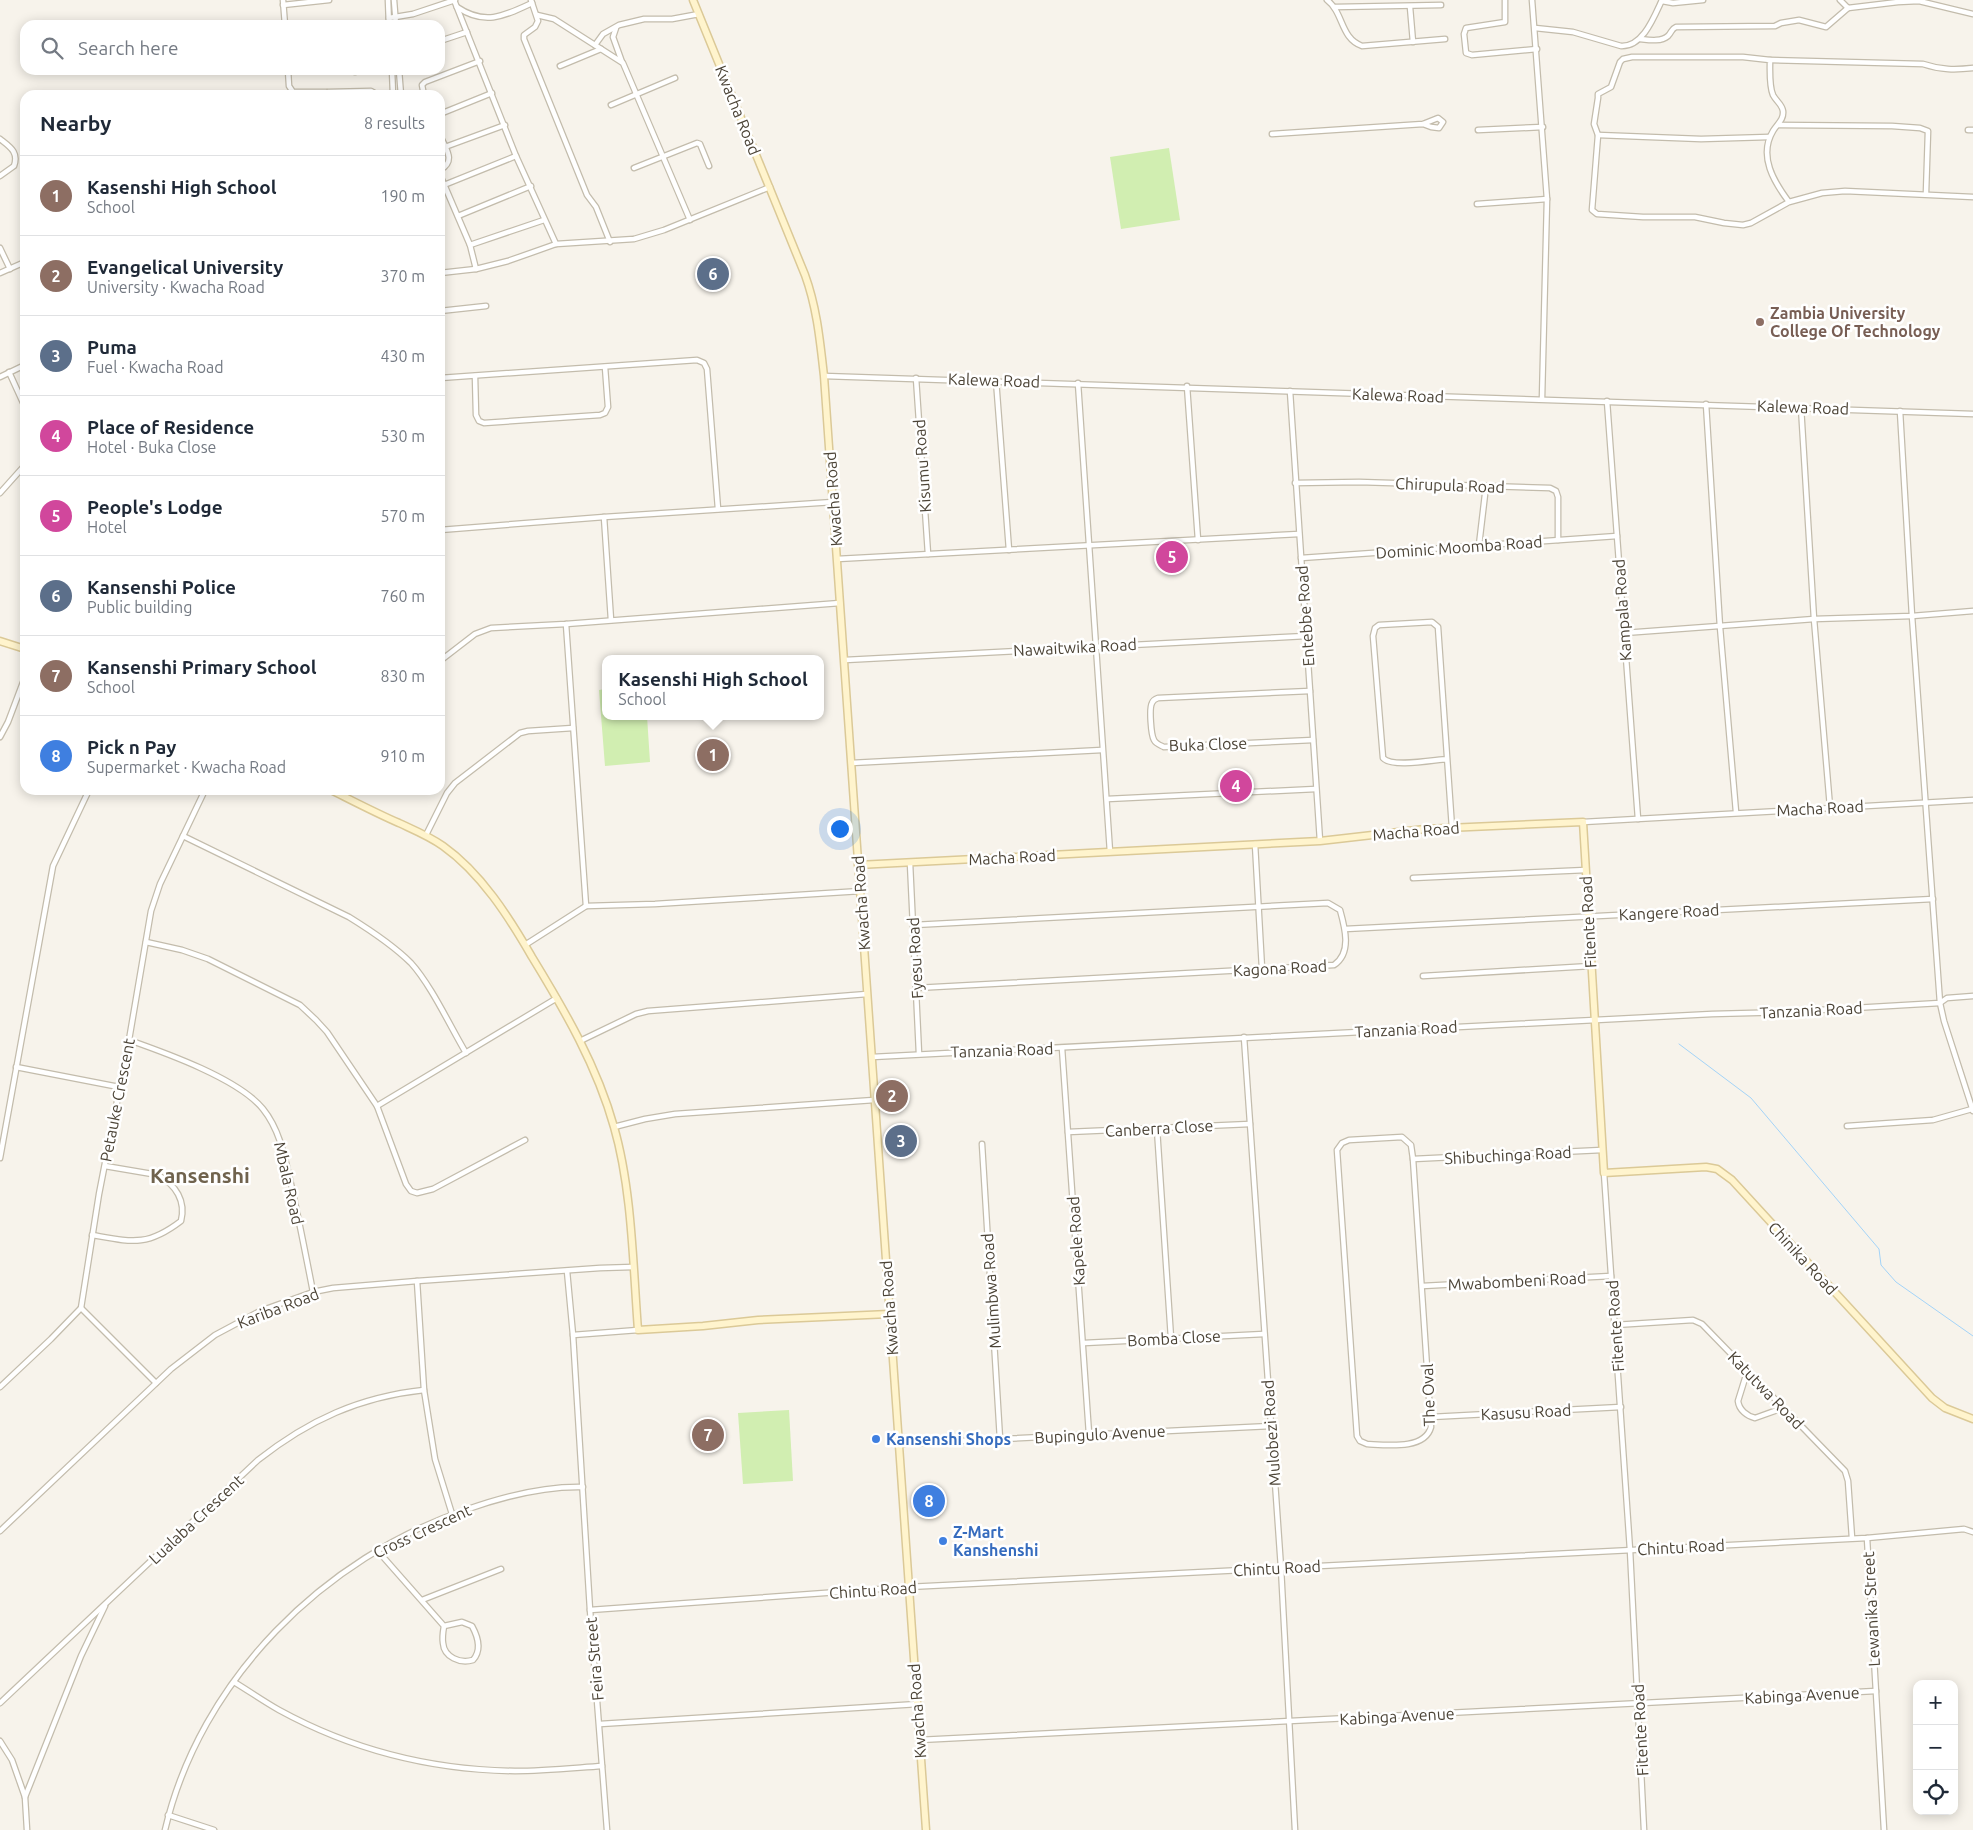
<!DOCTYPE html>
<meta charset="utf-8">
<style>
:root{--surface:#fff;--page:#f2f2f3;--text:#1f2937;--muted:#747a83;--line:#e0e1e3;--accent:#111827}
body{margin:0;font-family:Ubuntu,sans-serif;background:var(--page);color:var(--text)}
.controls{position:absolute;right:15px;bottom:15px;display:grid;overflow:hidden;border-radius:10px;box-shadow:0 2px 12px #0003}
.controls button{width:45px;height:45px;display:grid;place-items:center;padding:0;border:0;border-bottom:1px solid var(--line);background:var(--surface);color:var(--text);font:25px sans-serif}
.you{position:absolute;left:839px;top:828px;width:18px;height:18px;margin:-12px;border:4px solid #fff;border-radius:50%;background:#1a73e8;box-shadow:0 0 0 8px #1a73e833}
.badge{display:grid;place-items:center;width:32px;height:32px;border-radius:50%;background:var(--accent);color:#fff;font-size:16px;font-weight:700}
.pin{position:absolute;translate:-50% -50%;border:2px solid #fff;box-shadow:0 1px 5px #0006}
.popup{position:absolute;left:602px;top:655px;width:222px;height:65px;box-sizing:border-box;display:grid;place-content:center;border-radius:10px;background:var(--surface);filter:drop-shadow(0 1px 4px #0005);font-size:16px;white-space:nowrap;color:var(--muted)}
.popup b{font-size:19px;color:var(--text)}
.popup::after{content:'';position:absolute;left:50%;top:100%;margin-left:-10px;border:10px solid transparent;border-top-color:var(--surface)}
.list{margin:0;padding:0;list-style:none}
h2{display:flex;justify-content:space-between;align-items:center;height:65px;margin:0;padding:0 20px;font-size:21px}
h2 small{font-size:16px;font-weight:400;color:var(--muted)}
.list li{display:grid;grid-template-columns:32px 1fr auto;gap:15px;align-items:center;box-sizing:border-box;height:80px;padding:0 20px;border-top:1px solid var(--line)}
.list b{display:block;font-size:19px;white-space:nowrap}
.list p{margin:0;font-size:16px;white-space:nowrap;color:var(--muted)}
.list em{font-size:16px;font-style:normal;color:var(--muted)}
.icon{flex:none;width:28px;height:28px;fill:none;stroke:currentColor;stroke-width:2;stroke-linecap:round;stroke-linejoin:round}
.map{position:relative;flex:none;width:1973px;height:1830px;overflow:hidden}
.search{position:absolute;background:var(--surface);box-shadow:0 2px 12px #0003;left:20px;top:20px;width:425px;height:55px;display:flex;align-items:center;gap:12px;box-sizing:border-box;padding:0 18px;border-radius:15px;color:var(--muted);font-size:19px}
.panel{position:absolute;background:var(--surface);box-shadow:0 2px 12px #0003;left:20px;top:90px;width:425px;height:705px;border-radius:15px}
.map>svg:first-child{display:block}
.green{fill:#d1eeb1}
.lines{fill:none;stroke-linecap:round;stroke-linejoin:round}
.stream{stroke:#a3d3f8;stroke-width:1}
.street-casing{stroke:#c3bcac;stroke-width:7}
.secondary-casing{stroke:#dbc997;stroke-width:9}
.street{stroke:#fff;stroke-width:4.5}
.secondary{stroke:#fff4cd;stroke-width:6}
.education-dot{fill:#8d6e63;stroke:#fff;stroke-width:2}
.shop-dot{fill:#3f7fe0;stroke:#fff;stroke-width:2}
.labels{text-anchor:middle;stroke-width:5;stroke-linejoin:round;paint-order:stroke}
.street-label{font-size:16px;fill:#4c4437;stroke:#fff}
.education-label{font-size:16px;font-weight:bold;fill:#785e54;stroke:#fff;text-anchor:start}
.shop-label{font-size:16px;font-weight:bold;fill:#366cbe;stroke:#fff;text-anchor:start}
.district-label{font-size:21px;font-weight:bold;fill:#70634e;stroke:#fff}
</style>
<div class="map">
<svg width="1973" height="1830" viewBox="0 0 1973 1830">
<rect width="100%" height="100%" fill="#f7f3eb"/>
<g class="green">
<polygon points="1169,148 1180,220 1121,229 1110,157"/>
<polygon points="605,689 606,716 647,716 650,762 605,766 599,690"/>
<polygon points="789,1410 793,1481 743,1484 738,1413"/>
</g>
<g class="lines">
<polyline class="stream" points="1679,1044 1751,1098 1879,1249 1881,1265 1896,1282 1973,1336"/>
<g class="street-casing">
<g id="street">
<polyline points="283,0 285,25"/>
<polyline points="388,0 389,25"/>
<polyline points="394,0 396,25"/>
<polyline points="454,0 516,156 556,244"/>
<polyline points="531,0 538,21 535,27 524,35 524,39 587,195 596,207 610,242"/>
<path d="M1327 0C1344 13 1340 38 1362 46L1445 39"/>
<polyline points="1505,0 1505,22 1466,28 1464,34 1466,53 1472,55 1537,49"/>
<polyline points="1532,0 1547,199 1542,399"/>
<polyline points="1840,0 1848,8 1898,2 1919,1 1973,14"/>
<polyline points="1662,1 1673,3 1703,0"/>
<polyline points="283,5 329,0"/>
<path d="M457 7C485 26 504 16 532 3"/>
<polyline points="1335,7 1441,5"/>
<polyline points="1410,7 1413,42"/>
<polyline points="537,15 554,19 623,63 690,220"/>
<polyline points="389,18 413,14 455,0"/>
<polyline points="616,28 613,37 622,62"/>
<path d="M1535 28 1573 32 1621 46C1643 47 1654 17 1662 0"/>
<path d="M1640 39C1649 40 1661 42 1668 36 1672 32 1671 29 1676 27L1775 26 1781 23 1799 20 1826 27 1848 8"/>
<polyline points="440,41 467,32"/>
<polyline points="595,45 603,34 619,25 644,19 672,19 699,14"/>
<path d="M1770 60 1923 64C1941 70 1955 70 1973 68"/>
<polyline points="560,66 601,49"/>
<polyline points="288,70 289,86 293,92 326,92 332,95"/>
<polyline points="392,70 393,95"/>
<polyline points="399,70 401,95"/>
<polyline points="355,72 355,70"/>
<polyline points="328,92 371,91 378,95"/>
<polyline points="424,95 422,85 425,82 480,61"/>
<polyline points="611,105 675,78"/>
<polyline points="440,114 492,93"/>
<polyline points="1778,125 1892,126 1920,128 1928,131 1926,193"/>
<polyline points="1478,130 1543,127"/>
<polyline points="1968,130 1973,130"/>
<polyline points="1272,134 1423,124 1438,118 1443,122 1439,128 1431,127 1423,124"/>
<path d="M440 135C445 148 457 161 440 170"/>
<polyline points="1598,135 1701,139 1769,137"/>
<path d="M0 139C10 147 19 152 14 166L0 176"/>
<polyline points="445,147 505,125"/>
<polyline points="634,168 697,143 700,144 709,166"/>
<polyline points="440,175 470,245 476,269"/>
<polyline points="444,185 516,156"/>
<path d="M1789 202C1774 182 1758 156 1773 131 1777 124 1784 120 1783 111 1782 104 1776 101 1773 95 1769 86 1770 70 1770 60L1743 57H1632L1623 59 1620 62 1611 87 1598 94V98L1594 124 1598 135 1592 210 1597 214 1643 217H1695L1724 223 1743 225 1751 223 1789 202 1822 193 1845 191 1973 197"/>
<polyline points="1477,204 1547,199"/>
<polyline points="458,216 531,186"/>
<polyline points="470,245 544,220"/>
<polyline points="0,248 10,269"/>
<polyline points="0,273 25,262"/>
<polyline points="440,273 476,269 508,261 556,244 634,239 664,230 770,187"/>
<polyline points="440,311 486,306"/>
<polyline points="9,372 25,407"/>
<polyline points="475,376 476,415 479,421 484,423 600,415 605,413 608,407 605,367"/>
<polyline points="824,376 1973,414"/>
<polyline points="0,377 25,365"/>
<polyline points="440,378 697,360 704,363 707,369 718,509"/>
<polyline points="916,378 928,554"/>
<polyline points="996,380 1009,550"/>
<polyline points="1078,383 1110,852"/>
<polyline points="1187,386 1198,540"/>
<polyline points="1290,391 1320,841"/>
<polyline points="1607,401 1638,819"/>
<polyline points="1706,404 1720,627 1736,812"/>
<polyline points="1801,407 1814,619 1830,807"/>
<polyline points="1900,411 1912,616 1940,1003 1944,1021 1973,1111"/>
<polyline points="1295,483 1359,482 1550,488 1556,491 1558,497 1558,540"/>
<polyline points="0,493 25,465"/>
<polyline points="604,517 611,620"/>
<polyline points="440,530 604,517 833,502"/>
<polyline points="1479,545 1486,486"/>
<polyline points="1301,558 1617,536"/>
<polyline points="837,559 1299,534"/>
<polyline points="566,624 586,906"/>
<polyline points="1624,633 1814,619 1912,616 1973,611"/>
<polyline points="845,660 1306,636"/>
<polyline points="440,661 475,634 491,628 566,624 840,603"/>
<path d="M1310 691 1158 698C1155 699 1153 700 1152 703 1149 708 1151 735 1154 740 1156 744 1160 745 1164 747L1313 740"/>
<polyline points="0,737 8,722 25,677"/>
<path d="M1447 759C1433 760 1392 768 1383 758L1373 636 1375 628 1379 625 1432 622 1438 627 1452 828"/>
<polyline points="851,763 1102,750"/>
<polyline points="1107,799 1316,789"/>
<polyline points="1583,822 1973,800"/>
<polyline points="426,835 447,793 455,783 520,733 528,731 573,728"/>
<path d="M183 836 349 917C370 930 393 945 411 963 431 985 450 1026 466 1053"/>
<polyline points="1255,844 1262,969"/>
<polyline points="910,863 919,1054"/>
<polyline points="1413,878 1586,870"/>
<path d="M914 925 1328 903 1340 910C1345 928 1352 953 1334 965L916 988"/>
<polyline points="1345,929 1933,899"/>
<polyline points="146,942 182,950 208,959 300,1005 316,1020 327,1032 377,1106 406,1184 411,1191 417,1193 433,1189 525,1140"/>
<polyline points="525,945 586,906 655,904 861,891"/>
<polyline points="1423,976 1591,966"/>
<polyline points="1244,1037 1281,1568 1295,1830"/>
<path d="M129 1040C166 1053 239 1079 263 1109 280 1130 285 1158 291 1184 299 1220 306 1256 313 1292"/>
<polyline points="580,1041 636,1014 648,1011 867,994"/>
<polyline points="1062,1048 1089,1434"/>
<polyline points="872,1057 1712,1014 1785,1012 1940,1003 1947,998 1973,996"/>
<polyline points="16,1067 119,1087"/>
<polyline points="377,1106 557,998"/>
<polyline points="1847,1126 1933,1120 1972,1109"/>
<polyline points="614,1127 645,1119 675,1114 874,1100"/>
<polyline points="1157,1129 1171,1338"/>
<polyline points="1068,1132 1250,1124"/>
<path d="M1402 1137 1411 1145 1413 1159 1431 1427C1425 1450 1387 1445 1367 1444L1360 1441 1357 1436 1337 1150 1342 1143 1349 1140Z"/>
<polyline points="982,1144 1000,1439"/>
<polyline points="0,1158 53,866 89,790"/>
<polyline points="1413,1159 1602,1150"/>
<polyline points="1604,1173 1630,1550 1644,1830"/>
<path d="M92 1235C132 1242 147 1247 181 1221 186 1201 176 1185 158 1175L105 1166"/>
<polyline points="567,1271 573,1335 590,1610 607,1830"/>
<polyline points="417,1281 424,1390 435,1459 452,1514"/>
<polyline points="1422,1286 1611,1276"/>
<polyline points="81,1308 156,1383"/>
<polyline points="1615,1325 1693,1320 1702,1324 1845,1471 1848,1481 1852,1538"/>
<polyline points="573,1335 638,1330"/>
<polyline points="1084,1343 1264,1334"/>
<path d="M1747 1372 1738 1401C1739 1410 1747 1416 1755 1418L1783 1408"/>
<polyline points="0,1387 51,1339 81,1308 99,1194 129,1040 151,911 160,884 205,790"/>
<polyline points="1431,1417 1621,1407"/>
<polyline points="899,1444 1271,1426"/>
<polyline points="0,1531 171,1369 215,1335 260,1311 313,1292 333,1288 417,1281 600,1268 633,1267"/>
<polyline points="1867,1538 1884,1830"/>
<path d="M377 1550 444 1626C443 1632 442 1637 443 1643 444 1657 460 1664 473 1660 482 1650 478 1637 472 1626L462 1622 444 1626"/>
<polyline points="422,1600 501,1569"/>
<polyline points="590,1610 908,1587 1867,1538 1964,1529 1973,1532"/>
<path d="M234 1682C249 1691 263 1701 279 1710 352 1750 432 1770 515 1771 544 1771 573 1768 602 1766"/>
<path d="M0 1703 258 1460C309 1420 359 1397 424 1390"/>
<polyline points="600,1724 918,1704"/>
<polyline points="919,1740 1876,1691"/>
<polyline points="0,1741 12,1760 25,1797 27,1830"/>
<polyline points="25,1797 81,1656 105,1606"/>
<polyline points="168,1815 214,1830"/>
<path d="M165 1830C200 1680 324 1557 468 1509 505 1496 544 1486 583 1487"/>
</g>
</g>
<g class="secondary-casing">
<g id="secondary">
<path d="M693 0 805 275C817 308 820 341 824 376L926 1830"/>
<polyline points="0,641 25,649"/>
<path d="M331 790C353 801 376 813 399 823 414 830 429 836 443 846 481 873 509 917 532 957 565 1011 597 1066 614 1127 632 1189 633 1266 638 1330L703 1326 758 1320 889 1314"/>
<polyline points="858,865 1320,841 1425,829 1583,822 1604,1173 1706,1167 1717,1169 1732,1180 1932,1398 1945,1408 1973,1419"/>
</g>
</g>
<use href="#street" class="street"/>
<use href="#secondary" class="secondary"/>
</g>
<circle class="education-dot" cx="1760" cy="322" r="5"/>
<g class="shop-dot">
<circle cx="876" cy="1439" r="5"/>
<circle cx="943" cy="1541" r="5"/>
</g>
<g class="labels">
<g class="street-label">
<text transform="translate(738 110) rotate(68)" y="6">Kwacha Road</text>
<text transform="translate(994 380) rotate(2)" y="6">Kalewa Road</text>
<text transform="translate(1398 395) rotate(2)" y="6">Kalewa Road</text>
<text transform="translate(1803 407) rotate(2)" y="6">Kalewa Road</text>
<text transform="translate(922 466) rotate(-94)" y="6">Kisumu Road</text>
<text transform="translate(1450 485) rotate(2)" y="6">Chirupula Road</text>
<text transform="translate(833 499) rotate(-94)" y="6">Kwacha Road</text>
<text transform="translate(1459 547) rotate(-4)" y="6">Dominic Moomba Road</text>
<text transform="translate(1622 610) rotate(-94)" y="6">Kampala Road</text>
<text transform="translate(1305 616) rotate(-94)" y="6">Entebbe Road</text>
<text transform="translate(1075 647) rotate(-3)" y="6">Nawaitwika Road</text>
<text transform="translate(1208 744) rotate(-2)" y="6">Buka Close</text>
<text transform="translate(1820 808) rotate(-3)" y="6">Macha Road</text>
<text transform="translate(1416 831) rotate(-5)" y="6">Macha Road</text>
<text transform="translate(1012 857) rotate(-3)" y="6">Macha Road</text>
<text transform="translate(861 903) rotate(-94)" y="6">Kwacha Road</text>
<text transform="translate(1669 912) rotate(-3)" y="6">Kangere Road</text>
<text transform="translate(1588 922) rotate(-93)" y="6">Fitente Road</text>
<text transform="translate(915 958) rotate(-93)" y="6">Fyesu Road</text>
<text transform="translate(1280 968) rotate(-3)" y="6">Kagona Road</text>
<text transform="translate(1811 1010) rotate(-3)" y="6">Tanzania Road</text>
<text transform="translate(1406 1029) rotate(-3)" y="6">Tanzania Road</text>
<text transform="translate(1002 1050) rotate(-2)" y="6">Tanzania Road</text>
<text transform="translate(117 1100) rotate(-79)" y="6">Petauke Crescent</text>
<text transform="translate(1159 1128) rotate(-3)" y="6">Canberra Close</text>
<text transform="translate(1508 1155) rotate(-3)" y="6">Shibuchinga Road</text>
<text transform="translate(289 1183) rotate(77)" y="6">Mbala Road</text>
<text transform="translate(1076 1241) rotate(-94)" y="6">Kapele Road</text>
<text transform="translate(1803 1258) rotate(47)" y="6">Chinika Road</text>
<text transform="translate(1517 1281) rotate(-3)" y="6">Mwabombeni Road</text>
<text transform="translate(991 1291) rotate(-94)" y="6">Mulimbwa Road</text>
<text transform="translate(278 1308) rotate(-21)" y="6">Kariba Road</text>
<text transform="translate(889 1308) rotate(-94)" y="6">Kwacha Road</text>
<text transform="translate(1615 1326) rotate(-94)" y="6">Fitente Road</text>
<text transform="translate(1174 1338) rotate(-3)" y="6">Bomba Close</text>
<text transform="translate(1766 1390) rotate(46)" y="6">Katutwa Road</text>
<text transform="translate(1428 1395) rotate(-92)" y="6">The Oval</text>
<text transform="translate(1526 1412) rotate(-3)" y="6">Kasusu Road</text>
<text transform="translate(1271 1433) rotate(-94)" y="6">Mulobezi Road</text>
<text transform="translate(1100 1434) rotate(-3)" y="6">Bupingulo Avenue</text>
<text transform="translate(196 1519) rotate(-43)" y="6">Lualaba Crescent</text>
<text transform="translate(422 1531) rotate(-25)" y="6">Cross Crescent</text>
<text transform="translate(1681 1547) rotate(-3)" y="6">Chintu Road</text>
<text transform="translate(1277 1568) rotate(-3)" y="6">Chintu Road</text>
<text transform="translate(873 1590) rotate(-4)" y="6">Chintu Road</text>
<text transform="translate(1871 1609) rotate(-93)" y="6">Lewanika Street</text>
<text transform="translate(594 1659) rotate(-95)" y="6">Feira Street</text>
<text transform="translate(1802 1695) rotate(-3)" y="6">Kabinga Avenue</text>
<text transform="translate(917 1711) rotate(-94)" y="6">Kwacha Road</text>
<text transform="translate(1397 1716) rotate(-3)" y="6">Kabinga Avenue</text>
<text transform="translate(1640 1730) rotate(-93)" y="6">Fitente Road</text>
</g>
<g class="education-label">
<text x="1770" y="319">Zambia University<tspan x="1770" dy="18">College Of Technology</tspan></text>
</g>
<g class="shop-label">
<text x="886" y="1445">Kansenshi Shops</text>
<text x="953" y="1538">Z-Mart<tspan x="953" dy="18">Kanshenshi</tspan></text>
</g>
<g class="district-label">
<text x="200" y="1183">Kansenshi</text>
</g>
</g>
</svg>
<div class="controls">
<button>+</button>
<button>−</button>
<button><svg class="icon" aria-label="locate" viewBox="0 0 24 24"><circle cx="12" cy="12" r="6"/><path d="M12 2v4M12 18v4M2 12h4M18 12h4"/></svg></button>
</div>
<div class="you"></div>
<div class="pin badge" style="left:713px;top:755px;background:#8d6e63">1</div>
<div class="popup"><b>Kasenshi High School</b>School</div>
<div class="pin badge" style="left:892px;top:1096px;background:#8d6e63">2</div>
<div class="pin badge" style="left:901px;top:1141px;background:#5c6f8a">3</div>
<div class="pin badge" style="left:1236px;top:786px;background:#d1479c">4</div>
<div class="pin badge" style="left:1172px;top:557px;background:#d1479c">5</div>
<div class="pin badge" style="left:713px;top:274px;background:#5c6f8a">6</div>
<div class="pin badge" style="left:708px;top:1435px;background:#8d6e63">7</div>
<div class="pin badge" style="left:929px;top:1501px;background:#3f7fe0">8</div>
<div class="search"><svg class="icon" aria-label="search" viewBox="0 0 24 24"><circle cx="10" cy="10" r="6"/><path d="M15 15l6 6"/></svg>Search here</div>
<section class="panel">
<h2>Nearby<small>8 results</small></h2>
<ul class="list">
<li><span class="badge" style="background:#8d6e63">1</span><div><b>Kasenshi High School</b><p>School</p></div><em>190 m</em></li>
<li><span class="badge" style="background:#8d6e63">2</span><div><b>Evangelical University</b><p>University · Kwacha Road</p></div><em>370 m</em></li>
<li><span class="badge" style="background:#5c6f8a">3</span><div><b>Puma</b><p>Fuel · Kwacha Road</p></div><em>430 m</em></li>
<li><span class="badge" style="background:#d1479c">4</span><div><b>Place of Residence</b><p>Hotel · Buka Close</p></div><em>530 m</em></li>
<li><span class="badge" style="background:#d1479c">5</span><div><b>People's Lodge</b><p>Hotel</p></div><em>570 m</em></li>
<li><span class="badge" style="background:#5c6f8a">6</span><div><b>Kansenshi Police</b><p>Public building</p></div><em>760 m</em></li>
<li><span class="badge" style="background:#8d6e63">7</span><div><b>Kansenshi Primary School</b><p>School</p></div><em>830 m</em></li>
<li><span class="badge" style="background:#3f7fe0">8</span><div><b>Pick n Pay</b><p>Supermarket · Kwacha Road</p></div><em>910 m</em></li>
</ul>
</section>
</div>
